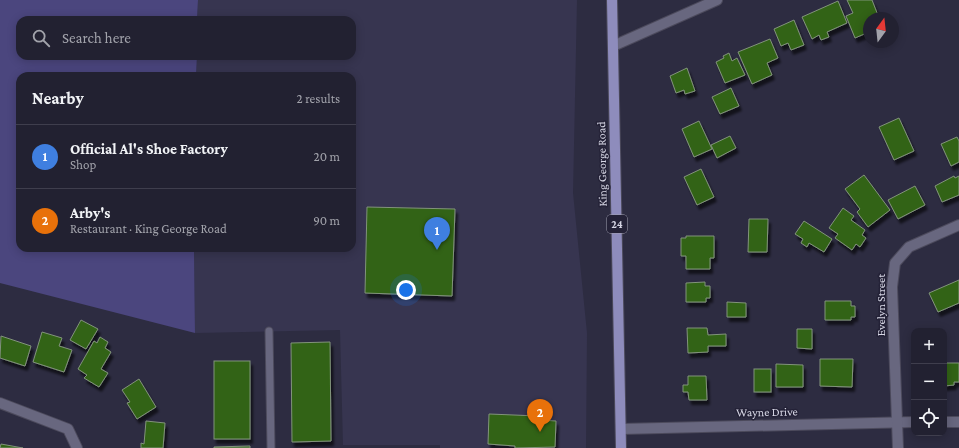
<!DOCTYPE html>
<meta charset="utf-8">
<style>
:root{--surface:#222131;--page:#2a2939;--text:#f1f3f6;--muted:#a2a3ab;--line:#3f3e4d;--accent:#7cd155}
body{margin:0;font-family:"Crimson Pro",serif;background:var(--page);color:var(--text)}
.controls{position:absolute;right:12px;bottom:12px;display:grid;overflow:hidden;border-radius:8px;box-shadow:0 2px 10px #0003}
.controls button{width:36px;height:36px;display:grid;place-items:center;padding:0;border:0;border-bottom:1px solid var(--line);background:var(--surface);color:var(--text);font:20px sans-serif}
.compass{position:absolute;left:863px;top:12px;width:36px;height:36px;border-radius:50%;background:var(--surface);box-shadow:0 2px 10px #0003;rotate:15deg}
.you{position:absolute;left:406px;top:290px;width:14px;height:14px;margin:-10px;border:3px solid #fff;border-radius:50%;background:#1a73e8;box-shadow:0 0 0 6px #1a73e833}
.badge{display:grid;place-items:center;width:26px;height:26px;border-radius:50%;background:var(--accent);color:#fff;font-size:13px;font-weight:700}
.pin{position:absolute;translate:-50% -33px;filter:drop-shadow(0 1px 2px #0008)}
.pin::after{content:'';position:absolute;top:21px;width:14px;height:12px;background:inherit;clip-path:polygon(0 0,100% 0,50% 100%)}
.list{margin:0;padding:0;list-style:none}
h2{display:flex;justify-content:space-between;align-items:center;height:52px;margin:0;padding:0 16px;font-size:17px}
h2 small{font-size:13px;font-weight:400;color:var(--muted)}
.list li{display:grid;grid-template-columns:26px 1fr auto;gap:12px;align-items:center;box-sizing:border-box;height:64px;padding:0 16px;border-top:1px solid var(--line)}
.list b{display:block;font-size:15px;white-space:nowrap}
.list p{margin:0;font-size:13px;white-space:nowrap;color:var(--muted)}
.list em{font-size:13px;font-style:normal;color:var(--muted)}
.icon{flex:none;width:22px;height:22px;fill:none;stroke:currentColor;stroke-width:2;stroke-linecap:round;stroke-linejoin:round}
.map{position:relative;flex:none;width:959px;height:448px;overflow:hidden}
.search{position:absolute;background:var(--surface);box-shadow:0 2px 10px #0003;left:16px;top:16px;width:340px;height:44px;display:flex;align-items:center;gap:10px;box-sizing:border-box;padding:0 14px;border-radius:12px;color:var(--muted);font-size:15px}
.panel{position:absolute;background:var(--surface);box-shadow:0 2px 10px #0003;left:16px;top:72px;width:340px;height:180px;border-radius:12px}
.map>svg:first-child{display:block}
.built{fill:#373550}
.green{fill:#4b467e}
.building{fill:#306413;stroke:#82937c;filter:url(#shadow)}
.lines{fill:none;stroke-linecap:round;stroke-linejoin:round}
.service-casing{stroke:#4c4a5c;stroke-width:9}
.minor-casing{stroke:#4c4a5c;stroke-width:12}
.primary-casing{stroke:#4c4a5c;stroke-width:12}
.service{stroke:#68677f;stroke-width:7}
.minor{stroke:#68677f;stroke-width:10}
.primary{stroke:#8e8cbc;stroke-width:10}
.labels{text-anchor:middle;stroke-width:3;stroke-linejoin:round;paint-order:stroke}
.shield{fill:#242237;stroke:#a1a0b0;stroke-width:1}
.shield-label{font-size:11px;font-weight:bold;fill:#d6d6e4}
.street-label{font-size:12px;fill:#d6d6e4;stroke:#242237}
</style>
<div class="map">
<svg width="959" height="448" viewBox="0 0 959 448">
<defs>
<filter id="shadow"><feDropShadow dx="2.5" dy="4.5" stdDeviation="1" flood-color="#0009"/></filter>
</defs>
<rect width="100%" height="100%" fill="#2d2c41"/>
<polygon class="built" points="198,0 577,0 573,193 587,333 586,448 440,448 440,445 343,445 340,330 195,333 194,248 352,248 352,76 196,76 197,56 352,56 352,20 197,20"/>
<polygon class="green" points="0,0 198,0 197,20 20,20 20,56 197,56 196,76 20,76 20,248 194,248 195,333 0,283"/>
<g class="building">
<polygon points="847,0 872,0 879,18 869,18 869,32 855,38 846,16 853,13"/>
<polygon points="838,1 847,23 827,32 829,37 821,40 819,35 812,39 802,17"/>
<polygon points="794,20 804,45 791,50 788,43 781,46 774,29"/>
<polygon points="770,39 778,58 767,63 772,75 752,84 738,52"/>
<polygon points="729,53 732,61 737,58 745,75 725,83 716,62 724,58 723,56"/>
<polygon points="687,68 695,91 685,94 684,90 676,93 670,76"/>
<polygon points="731,88 739,106 720,114 712,97"/>
<polygon points="899,118 914,151 894,160 879,127"/>
<polygon points="699,121 712,149 694,157 682,129"/>
<polygon points="730,136 736,148 717,158 711,145"/>
<polygon points="957,137 959,141 959,162 951,166 941,144"/>
<polygon points="701,169 714,197 697,205 684,177"/>
<polygon points="864,175 890,210 868,227 857,212 860,209 845,189"/>
<polygon points="954,176 955,178 959,176 959,195 942,202 935,186"/>
<polygon points="915,186 925,205 898,219 888,200"/>
<polygon points="367,207 455,209 452,296 365,293"/>
<polygon points="843,208 854,216 851,220 865,230 862,235 866,238 860,247 856,244 852,250 835,238 838,234 829,228"/>
<polygon points="749,219 768,219 767,252 748,252"/>
<polygon points="804,221 832,239 824,252 809,243 807,247 801,243 803,239 795,234"/>
<polygon points="686,236 714,236 714,258 710,258 710,269 686,269 686,256 681,256 681,238 686,238"/>
<polygon points="959,280 959,303 938,312 929,293"/>
<polygon points="705,282 705,286 710,286 710,298 706,298 706,302 686,302 686,283"/>
<polygon points="825,301 851,301 851,306 855,306 855,317 851,317 851,320 825,320"/>
<polygon points="727,302 746,303 746,317 727,317"/>
<polygon points="81,320 98,329 86,349 70,340"/>
<polygon points="687,328 707,328 708,335 726,334 726,346 708,346 708,352 688,353"/>
<polygon points="797,329 812,329 812,349 797,348"/>
<polygon points="42,332 62,338 59,346 72,350 64,372 33,362"/>
<polygon points="1,336 31,346 25,366 0,358"/>
<polygon points="100,337 108,342 105,348 111,352 101,369 108,373 99,387 84,378 87,375 78,369 94,341 97,343"/>
<polygon points="330,342 331,441 292,442 291,343"/>
<polygon points="820,359 853,359 852,387 820,386"/>
<rect x="214" y="361" width="36" height="78"/>
<polygon points="944,363 959,363 959,382 954,382 954,385 944,386"/>
<polygon points="776,364 803,365 803,387 776,387"/>
<rect x="754" y="369" width="17" height="23"/>
<polygon points="688,376 706,376 707,400 689,400 688,392 683,392 683,385 688,385"/>
<polygon points="139,379 156,407 137,419 127,403 130,402 122,390"/>
<polygon points="489,414 538,416 538,420 556,421 555,447 515,448 515,446 488,444"/>
<polygon points="146,421 165,423 163,448 141,448 141,443 144,444"/>
<polygon points="1,444 23,448 0,448"/>
<polygon points="250,446 250,448 214,448 214,447"/>
</g>
<g class="lines">
<g class="service-casing">
<polyline id="service" points="269,331 271,448"/>
</g>
<g class="minor-casing">
<g id="minor">
<polyline points="613,46 717,0"/>
<polyline points="0,403 68,429 77,448"/>
<polyline points="944,422 959,422"/>
<polyline points="621,429 914,422"/>
<polyline points="898,448 892,287 895,263 909,247 959,225"/>
</g>
</g>
<g class="primary-casing">
<polyline id="primary" points="612,0 621,448"/>
</g>
<use href="#service" class="service"/>
<use href="#minor" class="minor"/>
<use href="#primary" class="primary"/>
</g>
<g class="labels">
<rect class="shield" x="607" y="215" width="20" height="18" rx="3"/>
<g class="shield-label">
<text x="617" y="228">24</text>
</g>
<g class="street-label">
<text transform="translate(602 164) rotate(-91)" y="4">King George Road</text>
<text transform="translate(881 305) rotate(-90)" y="4">Evelyn Street</text>
<text transform="translate(767 412) rotate(-1)" y="4">Wayne Drive</text>
</g>
</g>
</svg>
<div class="controls">
<button>+</button>
<button>−</button>
<button><svg class="icon" aria-label="locate" viewBox="0 0 24 24"><circle cx="12" cy="12" r="6"/><path d="M12 2v4M12 18v4M2 12h4M18 12h4"/></svg></button>
</div>
<svg class="compass" viewBox="-18 -18 36 36"><path d="M0-13l5 13h-10z" fill="#e53935"/><path d="M0 13l5-13h-10z" fill="#a2a3ab"/></svg>
<div class="you"></div>
<div class="pin badge" style="left:437px;top:250px;background:#3f7fe0">1</div>
<div class="pin badge" style="left:540px;top:432px;background:#e8710a">2</div>
<div class="search"><svg class="icon" aria-label="search" viewBox="0 0 24 24"><circle cx="10" cy="10" r="6"/><path d="M15 15l6 6"/></svg>Search here</div>
<section class="panel">
<h2>Nearby<small>2 results</small></h2>
<ul class="list">
<li><span class="badge" style="background:#3f7fe0">1</span><div><b>Official Al's Shoe Factory</b><p>Shop</p></div><em>20 m</em></li>
<li><span class="badge" style="background:#e8710a">2</span><div><b>Arby's</b><p>Restaurant · King George Road</p></div><em>90 m</em></li>
</ul>
</section>
</div>
